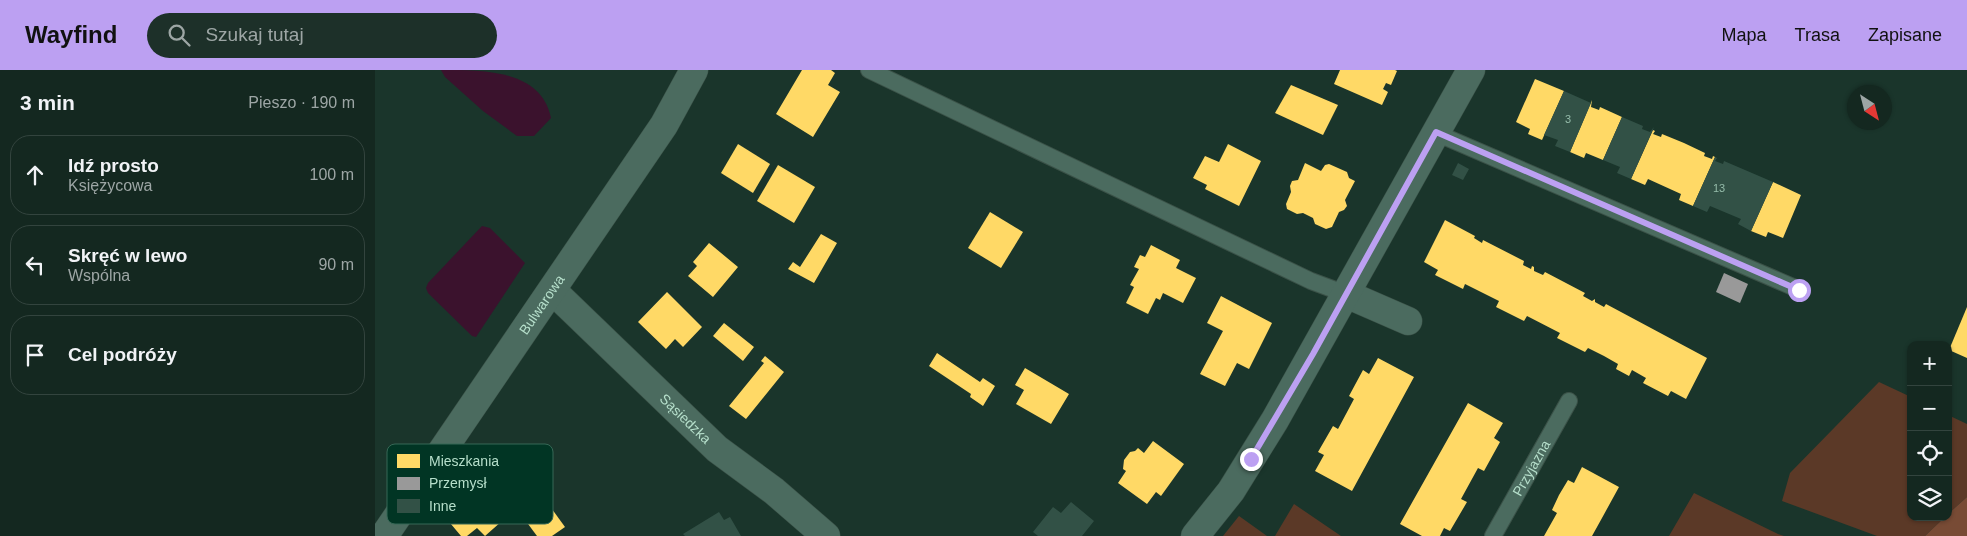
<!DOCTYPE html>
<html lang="pl">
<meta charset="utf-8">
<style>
:root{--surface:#142820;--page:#1d3029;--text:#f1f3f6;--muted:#9da6a5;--line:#33443e;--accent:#bca0f2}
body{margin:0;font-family:Helvetica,sans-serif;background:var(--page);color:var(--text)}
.controls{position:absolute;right:15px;bottom:15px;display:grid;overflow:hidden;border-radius:10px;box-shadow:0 1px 4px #0004}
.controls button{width:45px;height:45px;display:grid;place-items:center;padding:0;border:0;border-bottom:1px solid var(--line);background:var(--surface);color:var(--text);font:25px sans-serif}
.compass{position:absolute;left:1472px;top:15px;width:45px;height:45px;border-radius:50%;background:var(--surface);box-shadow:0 1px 4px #0004;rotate:144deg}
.stop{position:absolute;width:15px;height:15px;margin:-11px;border:4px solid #bca0f2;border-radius:50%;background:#fff}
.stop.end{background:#bca0f2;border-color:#fff;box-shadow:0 1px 5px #0008}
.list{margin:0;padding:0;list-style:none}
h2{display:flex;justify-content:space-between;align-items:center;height:65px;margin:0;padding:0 20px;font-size:21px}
h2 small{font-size:16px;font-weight:400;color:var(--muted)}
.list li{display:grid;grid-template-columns:32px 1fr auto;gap:15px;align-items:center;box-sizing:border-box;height:80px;margin:0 10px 10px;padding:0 10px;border:1px solid var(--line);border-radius:20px}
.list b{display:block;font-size:19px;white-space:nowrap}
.list p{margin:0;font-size:16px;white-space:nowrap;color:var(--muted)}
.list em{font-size:16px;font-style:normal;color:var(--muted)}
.icon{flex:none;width:28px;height:28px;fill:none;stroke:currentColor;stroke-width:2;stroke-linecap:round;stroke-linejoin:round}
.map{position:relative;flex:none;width:1592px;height:466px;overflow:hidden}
header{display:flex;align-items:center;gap:30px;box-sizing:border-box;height:70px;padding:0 25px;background:var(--accent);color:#111}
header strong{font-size:24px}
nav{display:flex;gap:28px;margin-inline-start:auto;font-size:18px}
.search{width:350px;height:45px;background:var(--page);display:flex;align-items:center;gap:12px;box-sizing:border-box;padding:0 18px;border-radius:28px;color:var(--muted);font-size:19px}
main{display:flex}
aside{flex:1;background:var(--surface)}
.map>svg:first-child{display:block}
.green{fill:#5b3927}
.forest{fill:#784b35}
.water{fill:#3b122d}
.homes{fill:#ffd966}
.industry{fill:#999}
.building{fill:#325146}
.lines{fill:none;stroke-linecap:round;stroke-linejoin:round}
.service-casing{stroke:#3b5248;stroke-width:18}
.minor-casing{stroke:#3b5248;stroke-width:29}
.service{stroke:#4b6b5f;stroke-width:16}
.minor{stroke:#4b6b5f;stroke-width:28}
.route{stroke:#bca0f2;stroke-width:6}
.labels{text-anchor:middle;stroke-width:5;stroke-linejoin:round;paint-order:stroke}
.number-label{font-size:11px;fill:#95bcaa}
.street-label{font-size:14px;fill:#b6dfcb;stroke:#013524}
.key{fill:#013524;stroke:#376856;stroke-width:1}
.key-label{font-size:14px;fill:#b6dfcb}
</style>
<header>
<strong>Wayfind</strong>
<div class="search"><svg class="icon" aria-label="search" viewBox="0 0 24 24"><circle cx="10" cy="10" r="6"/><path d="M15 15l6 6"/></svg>Szukaj tutaj</div>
<nav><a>Mapa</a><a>Trasa</a><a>Zapisane</a></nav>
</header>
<main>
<aside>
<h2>3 min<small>Pieszo · 190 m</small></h2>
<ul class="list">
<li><svg class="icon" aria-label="ahead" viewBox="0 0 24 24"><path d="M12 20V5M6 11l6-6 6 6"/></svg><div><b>Idź prosto</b><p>Księżycowa</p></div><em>100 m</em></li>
<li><svg class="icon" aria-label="left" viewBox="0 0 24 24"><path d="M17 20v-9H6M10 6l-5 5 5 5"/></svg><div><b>Skręć w lewo</b><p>Wspólna</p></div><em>90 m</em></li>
<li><svg class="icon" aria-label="arrive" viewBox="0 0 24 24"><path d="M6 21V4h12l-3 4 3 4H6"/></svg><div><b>Cel podróży</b></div></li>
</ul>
</aside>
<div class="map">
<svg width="1592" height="466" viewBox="0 0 1592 466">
<rect width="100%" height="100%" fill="#1a352b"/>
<g class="green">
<polygon points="1504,312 1536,327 1536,447 1570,447 1550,466 1502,466 1407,431 1415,403"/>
<polygon points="1573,345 1592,354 1592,427 1573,444"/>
<polygon points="1319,423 1403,464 1409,466 1294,466"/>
<polygon points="919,434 966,466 967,466 900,466"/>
<polygon points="864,446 892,466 848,466"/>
</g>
<polygon class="forest" points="1592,427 1592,466 1550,466 1570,447 1573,447 1573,444"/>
<g class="water">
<path d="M66 0C111 0 166 0 176 48L159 66H142L108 41 70 7Z"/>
<polygon points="107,156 115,158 150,193 101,267 97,266 53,223 51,218 53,213"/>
</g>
<g class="homes">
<polygon points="427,0 456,0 460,3 453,15 465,22 438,67 401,44"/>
<polygon points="965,0 1020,0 1022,1 1016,15 1011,13 1008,19 1013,22 1007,35 959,14"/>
<polygon points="1160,9 1189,21 1167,70 1153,64 1155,59 1141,52"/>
<polygon points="916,15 963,35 948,65 900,43"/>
<polygon points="1217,30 1216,37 1224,40 1225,37 1247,47 1228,90 1211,83 1209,88 1195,82"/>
<polygon points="1278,60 1280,61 1278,64 1286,67 1287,64 1309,73 1330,83 1329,86 1337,89 1338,86 1340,87 1318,136 1304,130 1306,124 1273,109 1270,115 1256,109"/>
<polygon points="363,74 395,94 378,123 346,103"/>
<polygon points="853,74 886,91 864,136 830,119 832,115 818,108 830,86 844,92"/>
<polygon points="930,93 946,101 950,95 954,94 972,102 974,108 980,111 970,130 972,136 969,140 964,142 957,157 951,159 940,154 938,148 928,143 922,144 912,139 911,134 916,122 915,116 917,111 923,110"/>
<polygon points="403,95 440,117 419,153 382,131"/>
<polygon points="1398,112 1426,125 1408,168 1393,162 1391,167 1376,161"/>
<polygon points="615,142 648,162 626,198 593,178"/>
<polygon points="1070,150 1100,166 1099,168 1107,173 1108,170 1149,191 1148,195 1156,199 1157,196 1159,197 1159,201 1168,205 1170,202 1210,223 1208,226 1217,231 1220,229 1220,232 1229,237 1231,234 1332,288 1311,329 1296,321 1293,326 1268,313 1271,308 1257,300 1254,306 1241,299 1243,294 1229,286 1213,278 1210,282 1182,268 1185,263 1152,246 1149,251 1121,237 1124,231 1090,214 1088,219 1060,205 1063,200 1049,192"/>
<polygon points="446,164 462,173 439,213 413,199 418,192 425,197"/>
<polygon points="334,173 363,197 338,227 313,206 322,196 318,192"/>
<polygon points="776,175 805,190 801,198 821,208 808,233 788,223 785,230 781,228 773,244 751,233 759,217 755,215 764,199 759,197 765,185 770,187"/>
<polygon points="292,222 327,257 308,277 300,269 291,279 263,252"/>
<polygon points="846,226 897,253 874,299 862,293 850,316 825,304 848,261 832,253"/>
<polygon points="1592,237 1592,288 1574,280"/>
<polygon points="349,253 379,277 368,291 338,266"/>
<polygon points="562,283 605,312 608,308 620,316 608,336 595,327 596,324 554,296"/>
<polygon points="390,286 409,302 371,349 354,336 389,293 386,291"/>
<polygon points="1003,288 1039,307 977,421 940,401 949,385 943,382 958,356 963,359 979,329 974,326 988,300 994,304"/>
<polygon points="650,298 694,324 676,354 641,334 649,320 640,315"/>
<polygon points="1093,333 1128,353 1119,368 1125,372 1109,401 1103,398 1086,429 1092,432 1075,461 1069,458 1065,466 1047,466 1025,454"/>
<polygon points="778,371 809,394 786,426 781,422 772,434 743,413 751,401 748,399 749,390 755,382 760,381 763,378 769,383"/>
<polygon points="1207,397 1244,417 1227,448 1217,466 1169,466 1182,443 1177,440 1184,425 1193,410 1199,413"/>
<polygon points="153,406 190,457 177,466 162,466 130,423"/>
<polygon points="97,415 127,451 110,466 102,458 92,466 86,466 65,441"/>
</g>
<polygon class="industry" points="1349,203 1373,214 1365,233 1341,222"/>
<g class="building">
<polygon points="1189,21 1216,33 1195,82 1180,76 1183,70 1169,65"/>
<polygon points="1247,47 1268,56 1267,59 1275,62 1279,57 1256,109 1242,103 1245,97 1228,90"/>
<polygon points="1340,87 1342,88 1340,91 1348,94 1349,91 1398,112 1376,161 1363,154 1366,149 1335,136 1332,142 1318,136"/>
<polygon points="1083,93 1094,99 1088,110 1077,105"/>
<polygon points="696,432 719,451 707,466 663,466 658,462 678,437 686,443"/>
<polygon points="344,442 349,450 355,447 366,466 310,466 308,464"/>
</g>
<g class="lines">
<g class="service-casing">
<g id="service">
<polyline points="494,0 936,211 971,224"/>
<polyline points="1061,63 1425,220"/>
<path id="s1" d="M1118 466 1194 331"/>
</g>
</g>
<g class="minor-casing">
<g id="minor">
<path id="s2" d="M178 221 342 379 399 421 451 466"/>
<polyline points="971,224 1033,251"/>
<path id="s3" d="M9 466 289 55 319 0"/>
<polyline points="820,466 856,421 900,350 1096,0"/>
</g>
</g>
<use href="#service" class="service"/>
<use href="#minor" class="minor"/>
</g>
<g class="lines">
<polyline class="route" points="876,389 938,284 1061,62 1424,220"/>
</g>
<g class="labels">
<g class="number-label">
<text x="1193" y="53">3</text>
<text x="1344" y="122">13</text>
</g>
<g class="street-label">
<text dy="5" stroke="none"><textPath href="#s3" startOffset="280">Bulwarowa</textPath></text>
<text dy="5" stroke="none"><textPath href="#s2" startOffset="184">Sąsiedzka</textPath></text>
<text dy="5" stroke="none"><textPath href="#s1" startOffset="78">Przyjazna</textPath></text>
</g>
</g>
<rect x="12" y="374" width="166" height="80" rx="8" class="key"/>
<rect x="22" y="384" width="23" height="14" fill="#ffd966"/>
<rect x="22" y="407" width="23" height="13" fill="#999"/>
<rect x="22" y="429" width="23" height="14" fill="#325146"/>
<g class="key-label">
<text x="54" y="396">Mieszkania</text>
<text x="54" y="418">Przemysł</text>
<text x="54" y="441">Inne</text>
</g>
</svg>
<div class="controls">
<button>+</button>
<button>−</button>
<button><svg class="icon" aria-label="locate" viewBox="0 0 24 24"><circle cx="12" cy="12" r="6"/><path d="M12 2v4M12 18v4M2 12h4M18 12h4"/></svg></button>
<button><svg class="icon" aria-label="layers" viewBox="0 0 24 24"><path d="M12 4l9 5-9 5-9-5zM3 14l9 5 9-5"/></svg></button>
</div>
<svg class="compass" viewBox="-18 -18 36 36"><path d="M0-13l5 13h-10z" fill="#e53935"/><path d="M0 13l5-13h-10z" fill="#9da6a5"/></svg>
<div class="stop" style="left:1424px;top:220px"></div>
<div class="stop end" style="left:876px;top:389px"></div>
</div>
</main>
